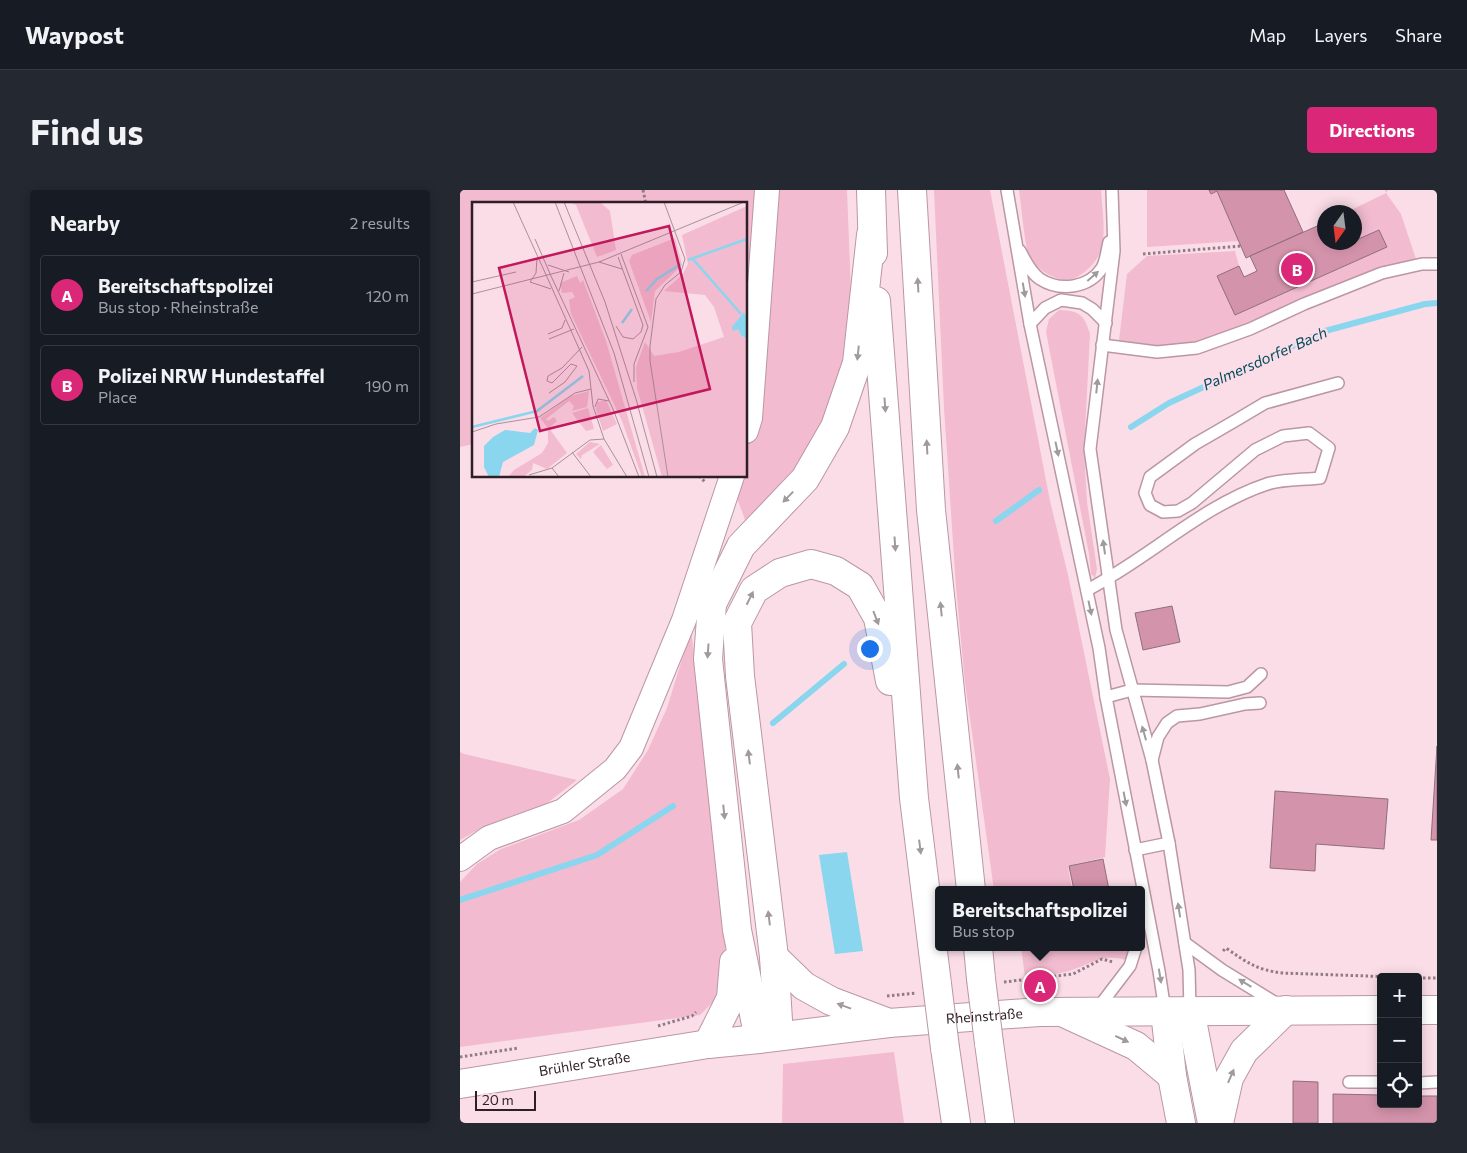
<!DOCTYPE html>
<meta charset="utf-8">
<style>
:root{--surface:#171b24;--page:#242831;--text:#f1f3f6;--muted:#9ea1a6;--line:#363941;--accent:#db2777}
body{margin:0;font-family:Commissioner,sans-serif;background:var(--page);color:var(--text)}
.controls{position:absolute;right:15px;bottom:15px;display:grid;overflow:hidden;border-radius:5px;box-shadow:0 2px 12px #0003}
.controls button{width:45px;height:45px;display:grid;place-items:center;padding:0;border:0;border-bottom:1px solid var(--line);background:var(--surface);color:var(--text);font:25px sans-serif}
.compass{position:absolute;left:857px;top:15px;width:45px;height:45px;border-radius:50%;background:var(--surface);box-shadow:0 2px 12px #0003;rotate:194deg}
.scale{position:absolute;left:15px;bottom:12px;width:61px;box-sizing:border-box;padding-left:5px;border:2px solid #2d1f24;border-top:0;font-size:14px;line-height:18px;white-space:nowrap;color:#2d1f24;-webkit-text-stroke:4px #fbdde7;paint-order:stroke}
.you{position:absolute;left:409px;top:458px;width:18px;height:18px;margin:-12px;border:4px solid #fff;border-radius:50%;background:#1a73e8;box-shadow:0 0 0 8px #1a73e833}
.badge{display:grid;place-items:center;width:32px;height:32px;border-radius:50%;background:var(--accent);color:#fff;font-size:16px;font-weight:700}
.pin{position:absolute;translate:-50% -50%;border:2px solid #fff;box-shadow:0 1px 5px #0006}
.popup{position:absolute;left:475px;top:696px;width:210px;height:65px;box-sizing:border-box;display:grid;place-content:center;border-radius:5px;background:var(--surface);filter:drop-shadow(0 1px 4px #0005);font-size:16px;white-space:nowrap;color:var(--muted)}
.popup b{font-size:19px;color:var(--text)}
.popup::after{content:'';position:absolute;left:50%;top:100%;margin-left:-10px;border:10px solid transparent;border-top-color:var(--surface)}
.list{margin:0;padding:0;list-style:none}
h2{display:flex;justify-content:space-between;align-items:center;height:65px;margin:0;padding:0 20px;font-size:21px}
h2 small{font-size:16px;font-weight:400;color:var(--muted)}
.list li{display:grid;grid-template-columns:32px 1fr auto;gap:15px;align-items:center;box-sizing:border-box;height:80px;margin:0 10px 10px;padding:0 10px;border:1px solid var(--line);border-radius:5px}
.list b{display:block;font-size:19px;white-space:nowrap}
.list p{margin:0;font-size:16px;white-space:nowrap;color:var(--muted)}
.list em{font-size:16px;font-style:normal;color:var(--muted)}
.icon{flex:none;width:28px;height:28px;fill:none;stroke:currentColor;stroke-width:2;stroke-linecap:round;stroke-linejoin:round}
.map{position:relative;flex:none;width:977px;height:933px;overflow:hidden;border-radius:5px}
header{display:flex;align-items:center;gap:30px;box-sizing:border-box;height:70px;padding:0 25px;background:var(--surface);border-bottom:1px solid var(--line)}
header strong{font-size:24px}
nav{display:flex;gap:28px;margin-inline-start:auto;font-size:18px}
.intro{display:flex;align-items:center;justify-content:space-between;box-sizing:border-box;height:120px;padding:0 30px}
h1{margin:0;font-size:35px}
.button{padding:12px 22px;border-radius:5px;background:var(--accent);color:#fff;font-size:18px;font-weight:700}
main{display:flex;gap:30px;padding:0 30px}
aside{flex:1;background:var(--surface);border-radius:5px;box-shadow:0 2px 12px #0003}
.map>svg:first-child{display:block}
.green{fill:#f2bbcf}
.water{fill:#89d6ee}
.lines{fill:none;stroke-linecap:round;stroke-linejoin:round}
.stream{stroke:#89d6ee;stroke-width:6}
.building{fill:#d393ab;stroke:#8f6e7a}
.service-casing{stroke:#ba97a3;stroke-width:14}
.minor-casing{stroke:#ba97a3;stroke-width:26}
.secondary-casing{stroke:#ba97a3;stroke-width:30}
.motorway-casing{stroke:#ba97a3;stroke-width:30}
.path{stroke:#917b83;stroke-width:3;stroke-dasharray:2.5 2.5;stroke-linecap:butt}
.service{stroke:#fff;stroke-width:11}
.minor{stroke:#fff;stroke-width:24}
.secondary{stroke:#fff;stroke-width:28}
.motorway{stroke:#fff;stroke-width:28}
.motorway-bridge-casing{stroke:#ba97a3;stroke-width:30;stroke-linecap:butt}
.motorway-bridge{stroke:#fff;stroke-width:28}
.oneway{fill:#a09a9c}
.labels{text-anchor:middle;stroke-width:4.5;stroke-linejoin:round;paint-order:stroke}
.street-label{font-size:14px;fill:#2d1f24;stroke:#fbdde7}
.water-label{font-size:15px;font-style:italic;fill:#034b5b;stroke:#fbdde7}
.inset-river{fill:none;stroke:#89d6ee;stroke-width:2.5}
.inset-road{fill:none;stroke:#a99199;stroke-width:1}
.view{fill:#c2185b;fill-opacity:0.15;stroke:#c2185b;stroke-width:2.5}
.inset-edge{fill:none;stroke:#2d1f24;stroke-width:2.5}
</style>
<header>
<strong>Waypost</strong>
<nav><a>Map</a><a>Layers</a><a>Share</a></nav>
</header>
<div class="intro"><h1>Find us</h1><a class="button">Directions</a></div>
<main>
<aside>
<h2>Nearby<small>2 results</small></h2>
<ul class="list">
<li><span class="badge">A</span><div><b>Bereitschaftspolizei</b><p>Bus stop · Rheinstraße</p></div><em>120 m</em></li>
<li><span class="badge">B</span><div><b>Polizei NRW Hundestaffel</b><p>Place</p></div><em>190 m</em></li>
</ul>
</aside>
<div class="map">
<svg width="977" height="933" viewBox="0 0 977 933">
<rect width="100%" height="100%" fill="#fbdde7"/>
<g class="green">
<polygon points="0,0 387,0 391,103 385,160 372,218 326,296 288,338 269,286 286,286 286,14 14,14 14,254 0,257"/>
<polygon points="474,0 530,0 590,311 608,385 650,589 645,667 608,676 612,700 534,700 505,493 496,397 484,218"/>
<path d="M559 0H641C642 19 647 43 640 62 636 74 619 90 606 90 592 89 577 79 570 68 565 60 561 13 559 0Z"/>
<polygon points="687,0 749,0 751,4 757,1 779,51 687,57"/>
<polygon points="925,0 928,0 926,3 941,24 956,69 931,75 891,89 769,142 733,155 687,158 669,155 659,150 667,84 687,66 775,61 779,76 757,86 776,125 927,57 919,40 895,51 894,22 887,22 926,3"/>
<path d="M599 120C619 121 624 124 630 144L624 260 627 312 637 379 635 388 631 384 629 364 586 142 589 129Z"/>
<polygon points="231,440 256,628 268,797 240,825 0,857 0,692 17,674 41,659 119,630 163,599 188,560 207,518"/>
<polygon points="0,562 4,564 117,590 77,621 23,637 0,650"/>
<path d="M561 757H670L666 770C642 763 631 774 609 781 595 785 580 786 565 787Z"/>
<polygon points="434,862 444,933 322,933 323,874"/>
</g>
<polygon class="water" points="387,662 403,761 375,764 359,665"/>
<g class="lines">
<g class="stream">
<polyline points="671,237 709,213 865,141 965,114 977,113"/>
<polyline points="536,331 579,300"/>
<polyline points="313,533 384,474"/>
<polyline points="0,710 137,665 213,616"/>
</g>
</g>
<g class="building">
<polygon points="749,0 824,0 843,42 786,68 757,1 751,4"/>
<polygon points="864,33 864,52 881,52 882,56 894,52 894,51 919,40 927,57 775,125 757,86 779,76 784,87 797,81 790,66"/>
<polygon points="712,416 720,452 683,460 675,423"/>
<polygon points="977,556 977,650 971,650"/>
<polygon points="815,601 928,609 924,659 856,654 855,681 810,678"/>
<polygon points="643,669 649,700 614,700 609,676"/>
<polygon points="833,891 858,892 858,933 833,933"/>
<polygon points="873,904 921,905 921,914 958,914 958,906 977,906 977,933 873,933"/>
</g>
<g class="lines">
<g class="service-casing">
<g id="service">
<polyline points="547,0 570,134 639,458 646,507 699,781 705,821"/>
<polyline points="652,0 654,61 630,259 656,440 692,570 709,653 729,780 730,820"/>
<path d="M560 61C565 71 571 83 580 89 600 102 629 98 642 78 646 71 647 60 649 52"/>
<polyline points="570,134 585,118 601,110 622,113 632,119 646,133"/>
<polyline points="642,155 697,162 737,158 790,139 844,114 922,83 962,74 977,74"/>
<path d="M627 400C688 369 741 316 807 294 823 289 843 290 860 288L869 258 849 243 823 246 795 260 732 313 718 321 703 322 690 315 685 303 690 287 735 254 773 232 805 213 878 193"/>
<polyline points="646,507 672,500 768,502 787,497 801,484"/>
<polyline points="692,570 698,547 707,533 717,526 740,524 785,514 800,513"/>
<polyline points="675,660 709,653"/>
<polyline points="725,753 762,780 819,815"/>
<polyline points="638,818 670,776 676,757"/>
<polyline points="889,892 921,892"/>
<polyline points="958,893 977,892"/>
</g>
</g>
<g class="minor-casing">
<g id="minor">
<polyline points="286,241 290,228 307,0"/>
<polyline points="0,669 29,648 103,621 155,579 171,558 224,430 272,286"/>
</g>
</g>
<g class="secondary-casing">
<g id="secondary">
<polyline points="958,820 977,820"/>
<path id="s1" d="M0 894 248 854 299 849 429 833 579 822 921 820"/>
</g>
</g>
<g class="motorway-casing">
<g id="motorway">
<polyline points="411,0 413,63"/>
<polyline points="452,0 471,320 511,700"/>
<polyline points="416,111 454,608 477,794"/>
<polyline points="518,757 521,789"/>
<polyline points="314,767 344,796 371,811 429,833"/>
<polyline points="730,820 752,933"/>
<polyline points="705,821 712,886 721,933"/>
<polyline points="602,822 676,856 712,886"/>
<polyline points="319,846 314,767 280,486 277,433 294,400 320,383 351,374 376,381 400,396 418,428 430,491"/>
<polyline points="299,849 277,740 248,469 252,414 281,356 345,289 375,237 397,173 411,45"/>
<polyline points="529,853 540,933"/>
<polyline points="248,854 271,808 274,772"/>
<polyline points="485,858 496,933"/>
<polyline points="759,933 769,888 784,861 826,820"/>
</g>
</g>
<g class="path">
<polyline points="183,0 186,14"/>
<polyline points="683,64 781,56"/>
<polyline points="239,286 246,293"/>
<path d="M763 761 766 758C786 772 797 780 822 783L935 787"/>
<polyline points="958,788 977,788"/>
<polyline points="544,792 613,784 642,769 653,772"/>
<polyline points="427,806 456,803"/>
<polyline points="198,836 232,826 236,822"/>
<polyline points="0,867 59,858"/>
</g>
<use href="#service" class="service"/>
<use href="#minor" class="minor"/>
<use href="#secondary" class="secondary"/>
<use href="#motorway" class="motorway"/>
<g class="motorway-bridge-casing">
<g id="motorway-bridge">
<polyline points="521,789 529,853"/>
<polyline points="477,794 485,858"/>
</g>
</g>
<use href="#motorway-bridge" class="motorway-bridge"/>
</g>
<defs><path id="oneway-solid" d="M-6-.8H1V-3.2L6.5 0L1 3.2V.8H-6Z" transform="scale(1.25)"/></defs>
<g class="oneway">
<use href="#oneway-solid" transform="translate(633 86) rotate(-41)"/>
<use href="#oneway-solid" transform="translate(458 95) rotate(-93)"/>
<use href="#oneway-solid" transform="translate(564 100) rotate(80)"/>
<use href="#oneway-solid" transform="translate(398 163) rotate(96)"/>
<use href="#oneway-solid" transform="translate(637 196) rotate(-84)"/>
<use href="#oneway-solid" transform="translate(425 215) rotate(86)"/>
<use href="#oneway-solid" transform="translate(467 257) rotate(-93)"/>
<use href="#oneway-solid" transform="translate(597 259) rotate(78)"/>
<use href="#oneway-solid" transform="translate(328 307) rotate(134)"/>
<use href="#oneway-solid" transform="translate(435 354) rotate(86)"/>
<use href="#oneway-solid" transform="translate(644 357) rotate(-98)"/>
<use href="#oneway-solid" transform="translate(290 408) rotate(-63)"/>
<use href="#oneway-solid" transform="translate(630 418) rotate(78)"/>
<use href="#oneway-solid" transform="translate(481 419) rotate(-96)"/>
<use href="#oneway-solid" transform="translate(416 428) rotate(69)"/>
<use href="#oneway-solid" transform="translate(248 461) rotate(94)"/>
<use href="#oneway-solid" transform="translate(684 543) rotate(-106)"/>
<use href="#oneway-solid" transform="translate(289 567) rotate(-97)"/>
<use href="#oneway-solid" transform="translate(498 581) rotate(-96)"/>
<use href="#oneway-solid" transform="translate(665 609) rotate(79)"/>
<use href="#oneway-solid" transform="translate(264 622) rotate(84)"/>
<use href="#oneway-solid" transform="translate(460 657) rotate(83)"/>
<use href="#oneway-solid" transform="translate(719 720) rotate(-99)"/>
<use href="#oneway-solid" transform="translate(309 728) rotate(-97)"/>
<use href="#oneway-solid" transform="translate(700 786) rotate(81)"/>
<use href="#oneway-solid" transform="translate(785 793) rotate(-149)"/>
<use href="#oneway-solid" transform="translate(384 816) rotate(-160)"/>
<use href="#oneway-solid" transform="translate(662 849) rotate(25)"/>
<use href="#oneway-solid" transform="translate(771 886) rotate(-67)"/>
</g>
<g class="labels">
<g class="street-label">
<text dy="5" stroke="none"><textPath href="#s1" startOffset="529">Rheinstraße</textPath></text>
<text dy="5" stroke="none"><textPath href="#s1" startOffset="126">Brühler Straße</textPath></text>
</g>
<g class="water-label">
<text transform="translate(805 169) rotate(-24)" y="5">Palmersdorfer Bach</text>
</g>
</g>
<g transform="translate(12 12)">
<rect width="275" height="275" fill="#fbdde7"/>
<path d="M97 0H128L138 9 144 48 125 55 104 3ZM275 4V115L272 110 266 127 269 134 275 136V275H190L165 186 164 165 173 140 182 154 207 150 252 135 242 105 233 93 192 89 210 73 216 62 210 33ZM203 36 210 63 183 89 179 120 157 59 160 53ZM105 74 108 81 111 78 134 139 173 275H170L150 219 99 112 97 98 103 95 100 90 90 91 88 81ZM117 189 115 205 100 209 102 204 97 199 74 217 76 219 82 215 85 219 77 226 95 251 75 267 61 261 60 268 51 275H36L42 268 70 251 76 241V226L68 216 99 194ZM134 198 145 222 131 229 124 208 125 200ZM116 206 122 227 114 229 100 211ZM118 240 128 242 110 253 109 257 104 252ZM129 243 141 263 135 267 121 250Z" fill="#f2bbcf"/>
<path d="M272 110 275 115V136L269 134 266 127 261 129 260 125ZM63 226 66 228 62 243 31 260 27 275H17L12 265V244L21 235 33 228 58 231Z" fill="#89d6ee"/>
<path class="inset-river" d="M220 56 269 112M216 58 275 37M174 89 185 77 209 62M150 121 160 107M0 225 65 209 111 174"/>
<path class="inset-road" d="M41 0 75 75M83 0 142 151 177 275M92 0 133 100 164 197 185 275M192 0 213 57 209 70 193 83 184 97 178 144V159L196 275M63 37 79 74M149 52 176 125 162 162V180M127 60 150 67M76 63 97 70M79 74 141 207 167 275M75 75 117 169 121 204 132 237 155 275M0 80 44 70M58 80 79 87M58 80 64 71 65 56M87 89 92 71M0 92 127 60 272 0M144 124 151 135 161 137 169 130 171 123 146 55M76 132 90 126 93 118M77 137 102 127M77 191 93 180 105 164 99 162 80 181 75 179 76 174 90 166 110 145M123 205 126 197 137 199M0 230 24 222 67 215 103 191 119 187M100 250 119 275M57 273 80 266M87 275 80 266 118 238 132 237"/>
<path class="view" d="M197 24 238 187 68 229 27 66Z"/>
<rect width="275" height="275" class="inset-edge"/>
</g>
</svg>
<div class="controls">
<button>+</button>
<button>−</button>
<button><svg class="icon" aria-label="locate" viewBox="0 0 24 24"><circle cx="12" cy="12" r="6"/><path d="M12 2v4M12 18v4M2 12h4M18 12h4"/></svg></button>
</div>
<svg class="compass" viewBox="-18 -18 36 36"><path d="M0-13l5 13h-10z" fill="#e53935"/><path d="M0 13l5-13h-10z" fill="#9ea1a6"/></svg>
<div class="scale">20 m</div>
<div class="you"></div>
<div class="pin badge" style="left:580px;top:796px">A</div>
<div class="popup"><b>Bereitschaftspolizei</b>Bus stop</div>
<div class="pin badge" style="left:837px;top:79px">B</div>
</div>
</main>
